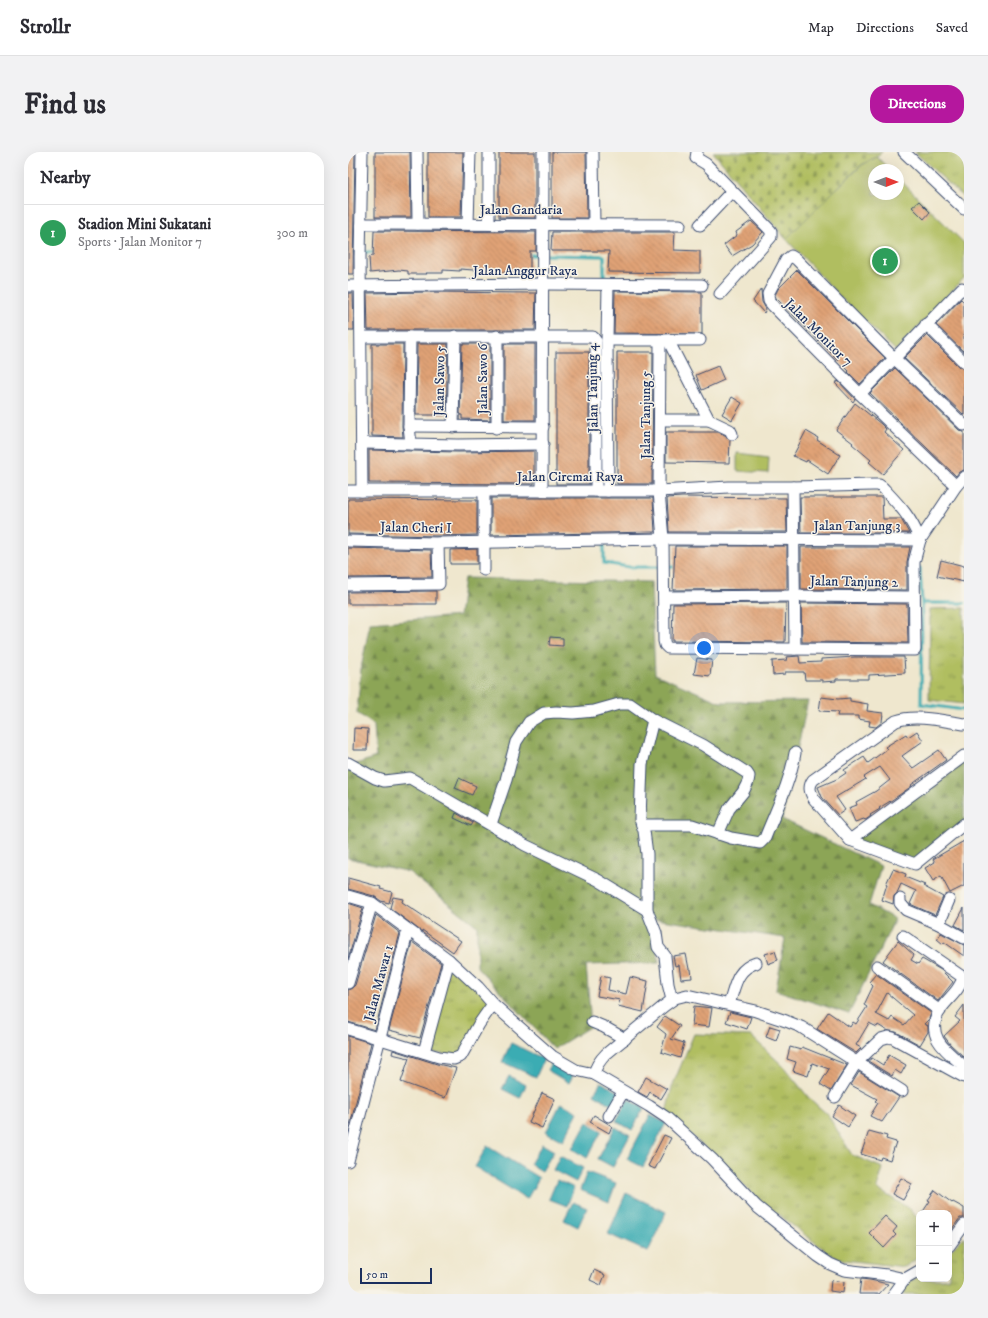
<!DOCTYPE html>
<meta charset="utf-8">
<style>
:root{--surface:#fff;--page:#f2f2f3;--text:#2b2b33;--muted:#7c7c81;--line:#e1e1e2;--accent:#b5179e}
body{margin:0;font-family:"IM FELL DW Pica",serif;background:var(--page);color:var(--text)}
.controls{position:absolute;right:12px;bottom:12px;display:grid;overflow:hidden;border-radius:8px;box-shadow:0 4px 16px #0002}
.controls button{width:36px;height:36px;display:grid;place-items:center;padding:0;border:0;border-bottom:1px solid var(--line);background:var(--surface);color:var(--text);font:20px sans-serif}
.compass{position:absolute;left:520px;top:12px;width:36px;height:36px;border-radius:50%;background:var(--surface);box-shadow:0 4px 16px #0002;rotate:90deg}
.scale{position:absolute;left:12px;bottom:10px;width:72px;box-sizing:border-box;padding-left:4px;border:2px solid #1b2f5e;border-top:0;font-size:11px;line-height:14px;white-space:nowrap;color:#1b2f5e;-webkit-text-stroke:3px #f7f3e8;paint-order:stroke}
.you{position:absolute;left:356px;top:496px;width:14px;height:14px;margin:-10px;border:3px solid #fff;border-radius:50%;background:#1a73e8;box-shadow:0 0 0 6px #1a73e833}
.badge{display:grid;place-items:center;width:26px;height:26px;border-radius:50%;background:var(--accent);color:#fff;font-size:13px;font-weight:700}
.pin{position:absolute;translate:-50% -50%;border:2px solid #fff;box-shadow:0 1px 4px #0006}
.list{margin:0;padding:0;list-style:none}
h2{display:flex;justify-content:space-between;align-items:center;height:52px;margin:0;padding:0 16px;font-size:17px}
h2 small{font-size:13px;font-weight:400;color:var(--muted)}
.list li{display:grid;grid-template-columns:26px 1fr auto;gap:12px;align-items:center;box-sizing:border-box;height:56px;padding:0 16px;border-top:1px solid var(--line)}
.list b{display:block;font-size:15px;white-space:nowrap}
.list p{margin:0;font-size:13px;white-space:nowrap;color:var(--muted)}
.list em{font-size:13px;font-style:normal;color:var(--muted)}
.map{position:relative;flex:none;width:616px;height:1142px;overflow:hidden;border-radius:16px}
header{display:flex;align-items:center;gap:24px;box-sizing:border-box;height:56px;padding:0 20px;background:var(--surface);border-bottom:1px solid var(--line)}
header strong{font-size:19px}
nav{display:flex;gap:22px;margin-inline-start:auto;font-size:14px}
.intro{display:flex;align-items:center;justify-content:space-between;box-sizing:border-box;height:96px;padding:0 24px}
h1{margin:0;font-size:28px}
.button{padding:10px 18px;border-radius:16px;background:var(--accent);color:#fff;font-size:14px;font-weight:700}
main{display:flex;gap:24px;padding:0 24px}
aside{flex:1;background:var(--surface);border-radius:16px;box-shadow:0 4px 16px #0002}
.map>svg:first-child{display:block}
.grass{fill:url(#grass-tufts);stroke:#667660}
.forest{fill:url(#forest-firs);stroke:#546a5a}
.cemetery{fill:url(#cemetery-stones);stroke:#667660}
.pitch{fill:#b0be61;stroke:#667660;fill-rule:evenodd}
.water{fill:#3aacb3;stroke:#2a6e88}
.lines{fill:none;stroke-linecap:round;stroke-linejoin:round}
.stream{stroke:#3aacb3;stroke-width:3}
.building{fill:url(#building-back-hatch);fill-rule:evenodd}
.minor-casing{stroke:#3b4b6f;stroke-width:13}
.minor{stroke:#fff;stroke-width:11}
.labels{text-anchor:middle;stroke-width:3;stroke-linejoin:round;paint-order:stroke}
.street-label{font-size:14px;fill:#1b2f5e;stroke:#f7f3e8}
</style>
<header>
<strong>Strollr</strong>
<nav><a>Map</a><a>Directions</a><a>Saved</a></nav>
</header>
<div class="intro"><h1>Find us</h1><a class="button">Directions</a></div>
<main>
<aside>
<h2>Nearby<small></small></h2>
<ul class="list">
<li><span class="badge" style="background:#2e9e5b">1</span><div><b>Stadion Mini Sukatani</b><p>Sports · Jalan Monitor 7</p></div><em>300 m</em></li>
</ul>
</aside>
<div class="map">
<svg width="616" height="1142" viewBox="0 0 616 1142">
<defs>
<pattern id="grass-tufts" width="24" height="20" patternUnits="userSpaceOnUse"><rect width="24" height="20" fill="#b0be61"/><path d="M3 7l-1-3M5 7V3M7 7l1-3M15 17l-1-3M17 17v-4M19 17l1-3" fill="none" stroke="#8e9b53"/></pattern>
<pattern id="forest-firs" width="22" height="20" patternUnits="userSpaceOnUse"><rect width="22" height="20" fill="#8ca557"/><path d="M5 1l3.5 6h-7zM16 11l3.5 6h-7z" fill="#72874b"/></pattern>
<pattern id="cemetery-stones" width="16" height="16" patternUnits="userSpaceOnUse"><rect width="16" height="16" fill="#b0be61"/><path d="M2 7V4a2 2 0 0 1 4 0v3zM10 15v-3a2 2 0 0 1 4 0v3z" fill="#8e9b53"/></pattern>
<pattern id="building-back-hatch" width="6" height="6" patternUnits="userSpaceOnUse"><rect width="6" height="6" fill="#e0a276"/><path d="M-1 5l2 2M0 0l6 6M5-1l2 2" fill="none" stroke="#b58464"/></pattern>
</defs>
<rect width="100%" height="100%" fill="#f7f3e8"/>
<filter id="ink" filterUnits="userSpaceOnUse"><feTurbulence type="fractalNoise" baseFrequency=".025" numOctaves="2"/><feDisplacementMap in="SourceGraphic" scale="8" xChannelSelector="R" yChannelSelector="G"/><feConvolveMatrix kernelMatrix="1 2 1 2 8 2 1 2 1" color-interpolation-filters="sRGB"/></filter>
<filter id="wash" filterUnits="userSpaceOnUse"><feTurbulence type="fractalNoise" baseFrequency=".012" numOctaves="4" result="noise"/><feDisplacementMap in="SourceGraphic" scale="16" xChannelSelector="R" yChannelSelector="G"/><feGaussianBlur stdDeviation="0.9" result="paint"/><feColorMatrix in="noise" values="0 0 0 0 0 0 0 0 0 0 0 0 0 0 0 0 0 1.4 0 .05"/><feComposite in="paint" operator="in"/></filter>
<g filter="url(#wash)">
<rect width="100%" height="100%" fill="#efe7ce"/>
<g class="grass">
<polygon points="567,0 616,0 616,46"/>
<polygon points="616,456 616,552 581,548 582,457"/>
<polygon points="101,808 145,852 113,904 76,900"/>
<polygon points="346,882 403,884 435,914 461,946 480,963 504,1003 535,1016 529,1037 562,1057 571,1068 571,1105 557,1115 497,1108 483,1103 408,1045 359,997 318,961 324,935"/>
<polygon points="616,1085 616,1142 553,1142 557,1132 571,1124 571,1127 601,1127 601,1100"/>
</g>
<g class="forest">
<polygon points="116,426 303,430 307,522 372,550 460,549 434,667 533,714 521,753 547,767 501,862 428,838 437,786 306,767 311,811 238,813 243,874 206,897 129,815 129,774 61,720 0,706 0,615 28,605 26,573 9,561 13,516 22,471 111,464"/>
<polygon points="616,604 616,672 567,712 502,688"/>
</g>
<path class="cemetery" d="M365 0H534C528 7 518 9 511 15 486 39 462 63 438 87Z"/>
<g class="pitch">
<path d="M529 5 542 18H526V42H550V26L616 91V126L548 199 493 146 438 87 486 39 514 13ZM571 49 582 60 576 66 564 55Z"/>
<polygon points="389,301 421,305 420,321 389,319"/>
</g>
<g class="water">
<polygon points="163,891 196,907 188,925 154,910"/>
<polygon points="205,908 226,921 221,931 199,918"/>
<polygon points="161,924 178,933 172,946 154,937"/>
<polygon points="253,930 272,941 265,954 246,942"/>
<polygon points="280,947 296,956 284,978 268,969"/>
<polygon points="213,951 230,960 215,989 198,980"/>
<polygon points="302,963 318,971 295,1015 279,1007"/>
<polygon points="239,970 254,979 239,1006 224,997"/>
<polygon points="267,975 282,983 265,1015 250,1007"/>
<polygon points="194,992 206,999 194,1019 182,1012"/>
<polygon points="139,994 191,1026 179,1047 127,1015"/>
<polygon points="212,1004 235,1016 228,1030 205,1018"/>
<polygon points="239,1020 268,1031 261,1050 232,1038"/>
<polygon points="209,1028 226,1036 219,1054 201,1047"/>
<polygon points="278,1041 318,1060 300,1100 260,1082"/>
<polygon points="225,1050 239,1056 230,1075 216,1068"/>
</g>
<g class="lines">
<g class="stream">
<polyline points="0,100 28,100"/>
<polyline points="180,103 192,103"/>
<polyline points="198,103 256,104 256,129"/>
<polyline points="256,391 256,411 281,415 312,415"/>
<polyline points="318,415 330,415"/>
<polyline points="556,416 572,416 574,451 573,552 616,558"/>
<polyline points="574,451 616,451"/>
</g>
</g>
<g id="blocks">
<g class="building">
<polygon points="0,0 7,0 5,122 0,122"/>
<polygon points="27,0 62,0 63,65 27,65"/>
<polygon points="80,0 115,0 113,65 80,65"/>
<polygon points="151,0 187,0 187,66 151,65"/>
<polygon points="204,0 238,0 239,66 204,66"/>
<polygon points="571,49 582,60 576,67 564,55"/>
<polygon points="403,69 415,80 404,92 384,104 376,93 389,83 388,80"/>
<polygon points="26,79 188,80 188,99 182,99 182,120 153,120 112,117 112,119 95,118 95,121 78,121 79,122 60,122 60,119 51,118 22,121 21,105 25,104"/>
<polygon points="204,80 327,80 326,98 352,99 352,121 260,120 261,99 203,99"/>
<polygon points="449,118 537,206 512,232 500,220 501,219 428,146 427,143 430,137"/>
<polygon points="413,137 414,150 418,157 416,161 405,149"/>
<polygon points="267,139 354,140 354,182 266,181"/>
<polygon points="80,140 188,141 187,178 20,178 19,141"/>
<polygon points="0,141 5,141 6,178 0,178"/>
<polygon points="613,147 616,150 616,200 588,173"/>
<polygon points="579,183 611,215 616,217 616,263 556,206"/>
<polygon points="24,192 55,192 54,274 55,285 24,284"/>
<polygon points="69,192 100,192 98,263 68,263"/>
<polygon points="114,192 142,192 142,268 114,267 114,263 112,263"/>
<rect x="156" y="192" width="31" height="76"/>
<rect x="208" y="200" width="33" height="132"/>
<polygon points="269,200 305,200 304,332 269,332"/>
<polygon points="370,214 376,228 354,238 348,223"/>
<polygon points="547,216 611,278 616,280 616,318 611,320 608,324 522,241"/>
<polygon points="490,229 507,247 505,250 487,231"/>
<polygon points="384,245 394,251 384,268 374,262"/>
<polygon points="507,251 533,272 538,277 536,280 556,298 535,322 521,310 523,308 504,292 505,291 488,278"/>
<polygon points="458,279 470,286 469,288 492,303 480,322 459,308 458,310 445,304"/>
<polygon points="318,280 370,280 377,283 382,288 381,311 318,310"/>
<polygon points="21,298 110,300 186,299 186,332 21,331"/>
<polygon points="334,345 438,346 439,380 321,380 319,346"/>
<polygon points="452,345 534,345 535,367 553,367 561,381 453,381"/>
<polygon points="143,346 305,346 307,380 143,383"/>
<polygon points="0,347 129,348 129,383 90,384 0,382"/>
<polygon points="327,394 439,394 439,436 438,437 325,438"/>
<polygon points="453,395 562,395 559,410 559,438 453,437"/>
<polygon points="0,396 83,398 84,425 0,426"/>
<polygon points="129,397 129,412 102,412 102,398"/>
<polygon points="593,408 616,414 616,430 589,424"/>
<polygon points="88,439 88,452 0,452 0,440"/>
<polygon points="438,451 437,490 324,489 325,452"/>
<polygon points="453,451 559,452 560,491 454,490"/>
<polygon points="202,485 215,486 215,494 201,493"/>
<polygon points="451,504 452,511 473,510 473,507 507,505 556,505 557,521 521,523 521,527 488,527 488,529 474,530 474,528 457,528 456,520 437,520 437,522 425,523 424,509 439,508 438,505"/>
<polygon points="349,506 364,508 362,524 346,522"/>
<polygon points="473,545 490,547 502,546 502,549 520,552 519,559 535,561 534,570 528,575 521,574 522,569 510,567 510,564 489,564 490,560 471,559"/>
<polygon points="6,576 20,577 19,598 5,598"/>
<polygon points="569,579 575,589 554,604 565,616 591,598 598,608 563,633 564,634 544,648 531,656 532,657 522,663 523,664 519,667 517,668 516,667 507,670 501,656 509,653 508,650 528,639 542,628 532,615 516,625 518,627 488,645 497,658 490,663 474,645 470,635 489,627 498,621 496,618 516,605 520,611 539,597 537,595 558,582 560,585"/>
<polygon points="111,626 128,634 124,643 107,636"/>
<polygon points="108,661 125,671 123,674 106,666"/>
<polygon points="616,689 616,734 602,741 593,724 585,729 577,716 587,710 585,707"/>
<polygon points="545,717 558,722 557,725 577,733 575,734 595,745 587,763 562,752 568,739 553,732 549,741 546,744 545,752 534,748 539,732 538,732"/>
<polygon points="0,726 33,735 32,737 44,740 41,751 33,749 26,744 0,737"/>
<polygon points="45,745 55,747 54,750 113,789 105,800 74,778 74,780 42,756"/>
<polygon points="0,751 15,756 0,807"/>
<polygon points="616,756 616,778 607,773"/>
<polygon points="28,763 52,781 27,878 0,870 0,838 4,836 7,833"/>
<polygon points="593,781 616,793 616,804 596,790 595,792 589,787"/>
<polygon points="550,789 566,803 563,808 570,812 574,807 593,818 605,830 590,849 535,809"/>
<polygon points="64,790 93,811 72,886 41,878"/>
<polygon points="427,799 430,808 420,812 417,802"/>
<polygon points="338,802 341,817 343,817 344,826 333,827 331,813 327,814 325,804"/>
<path d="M528 822 583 861 581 867 576 872 580 874V880L572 893 548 880 538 878 530 873 529 875 521 871 508 893 513 896 508 901 469 877 480 860 502 875 505 870 508 872 519 855 516 853 525 834 521 830ZM539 841 565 863 556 873 544 865 541 869 528 862Z"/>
<polygon points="253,824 262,826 260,838 278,842 282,825 300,829 295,860 270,854 272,848 249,844"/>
<polygon points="616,853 616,905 602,892 596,884 612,869 607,865"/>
<polygon points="346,854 364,856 361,875 344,873"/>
<polygon points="382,860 403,865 399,877 378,870"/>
<polygon points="317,864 332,874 323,887 336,891 332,906 313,900 318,882 309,875"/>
<polygon points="422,874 432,877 428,889 418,885"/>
<polygon points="0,884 23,891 0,981"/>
<polygon points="442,895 453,898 454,895 499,913 483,939 472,932 481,917 464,911 460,924 445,919 448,910 439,907"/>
<polygon points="45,898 89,912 108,916 97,946 53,930 61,906 44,902"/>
<polygon points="541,903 558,913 553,922 547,918 544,924 520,909 524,906 535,913"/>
<polygon points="511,920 551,945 534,970 522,964 530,951 527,949 529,947 503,933"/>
<polygon points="298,925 319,937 313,947 302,940 299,945 290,940"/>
<polygon points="194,941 207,947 194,976 181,970"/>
<polygon points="491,953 507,964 500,975 484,964"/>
<polygon points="246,963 264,974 261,981 242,970"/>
<polygon points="521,979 539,984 538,987 548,990 542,1008 533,1005 532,1008 513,1002"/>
<polygon points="316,983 323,986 307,1017 300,1014"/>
<polygon points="553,1026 564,1032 555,1048 544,1042"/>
<polygon points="587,1038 604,1051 605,1050 616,1056 616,1066 612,1066 601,1081 601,1061 574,1061 582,1049 580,1048"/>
<polygon points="537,1064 549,1075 545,1080 548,1083 536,1096 521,1081"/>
<polygon points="246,1118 257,1123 253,1133 242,1128"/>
<polygon points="513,1127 522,1128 540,1132 531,1142 511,1142"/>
<polygon points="483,1128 496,1130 495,1141 482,1139"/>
</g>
</g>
</g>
<g filter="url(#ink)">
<use href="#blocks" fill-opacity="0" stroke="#3b4b6f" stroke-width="1"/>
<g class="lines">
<g class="minor-casing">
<g id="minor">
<polyline points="69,0 70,72"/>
<polyline points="245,0 246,73"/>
<polyline points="349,0 348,6 358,12 423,79 423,85 372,142"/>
<polyline points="556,0 616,57"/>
<polyline points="13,72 332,73"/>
<polyline points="120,72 122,0"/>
<polyline points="141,72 141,0"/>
<polyline points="352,73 384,39"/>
<polyline points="260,133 259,188 260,339"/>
<polyline points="0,134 195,132 354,133"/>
<polyline points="578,172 616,210"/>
<polyline points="14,185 245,185 248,189 248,339"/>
<polyline points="62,185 61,274 63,292"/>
<polyline points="259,188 352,188"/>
<polyline points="312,188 311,339 315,387 316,489 317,493 320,496 567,498 566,410 572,388 608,334 616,325"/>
<polyline points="320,188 361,268 382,278 384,282"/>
<polyline points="512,242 614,136 616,138"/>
<polyline points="312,268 361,268"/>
<polyline points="61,274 195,275"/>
<polyline points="105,275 107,184"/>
<polyline points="148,276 149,270 149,184"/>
<polyline points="14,291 110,293 195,292"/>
<polyline points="608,334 512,242 425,154 421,149 420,142 438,108 443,104 448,107 546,206 616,273"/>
<polyline points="445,335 447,497"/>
<path d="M0 339H311L381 335H445L525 333H531L535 336C552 354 563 365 572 388"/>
<polyline points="14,339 12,105 14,0"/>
<polyline points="194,339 195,0"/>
<polyline points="136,340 136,418"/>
<polyline points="0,389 90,391 315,387 572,388"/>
<polyline points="0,433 91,432 90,391"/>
<polyline points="316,445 446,444 566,445"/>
<polyline points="305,568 355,593 399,621 401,624 400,630 395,640 381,657 370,682"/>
<path d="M616 572C596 569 567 562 548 569L465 628C460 635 462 640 466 647L502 688 567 712 616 672"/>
<polyline points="0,611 27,626 36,629 62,626 177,693 250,728 299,758"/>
<polyline points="143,672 158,628 168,590 181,570 196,561 208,560 225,561 246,559 271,552 282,552 305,568 294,612 292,667 296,679 299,702 299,758 308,781 310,795 317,804 320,832 324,848"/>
<path d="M294 673H344L383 686 412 691 417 686C428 658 442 631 447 601"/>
<polyline points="502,688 616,604"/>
<polyline points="0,744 24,751 101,808 130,835 145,852 204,904 228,918 246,922 301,954 319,966 364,1007 408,1054 470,1104 482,1112 496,1118 539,1123 557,1127"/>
<polyline points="552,747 552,751 558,758 591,772 616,786"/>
<polyline points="591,772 601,748"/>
<polyline points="555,784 616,826"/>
<polyline points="529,814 592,859"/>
<path d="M616 825C614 829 612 833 610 836 605 844 597 850 592 858 576 884 598 899 616 914"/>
<polyline points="0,831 24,751"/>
<path d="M381 852C387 835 388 817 408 811"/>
<polyline points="244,870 256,875 277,887"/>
<polyline points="0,877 91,905 106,907 113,904 131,872 145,852"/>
<polyline points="76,900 101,808"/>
<path d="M246 922C248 913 252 908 258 902L316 854 327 846 339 843 408 859 438 869 453 875 554 939"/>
<polyline points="487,945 508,911 533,887 540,885 545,886 616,925"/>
<polyline points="261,964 275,940"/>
<polyline points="0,1009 60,778"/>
<polyline points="601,1094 616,1073"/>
<polyline points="546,1142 557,1127 571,1119"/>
</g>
</g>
<use href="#minor" class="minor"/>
</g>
</g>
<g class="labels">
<g class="street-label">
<text x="173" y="62">Jalan Gandaria</text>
<text x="177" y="123">Jalan Anggur Raya</text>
<text transform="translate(471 180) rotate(45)" y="5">Jalan Monitor 7</text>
<text transform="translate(134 227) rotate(-90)" y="5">Jalan Sawo 6</text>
<text transform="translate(91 229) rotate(-89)" y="5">Jalan Sawo 5</text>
<text transform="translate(244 236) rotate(-91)" y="5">Jalan Tanjung 4</text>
<text transform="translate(297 263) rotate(-90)" y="5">Jalan Tanjung 5</text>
<text x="222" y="329">Jalan Ciremai Raya</text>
<text x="509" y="378">Jalan Tanjung 3</text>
<text transform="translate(68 375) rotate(1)" y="5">Jalan Cheri I</text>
<text transform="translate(506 429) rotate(1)" y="5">Jalan Tanjung 2</text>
<text transform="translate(30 831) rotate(-75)" y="5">Jalan Mawar 1</text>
</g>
</g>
</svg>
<div class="controls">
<button>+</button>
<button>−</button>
</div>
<svg class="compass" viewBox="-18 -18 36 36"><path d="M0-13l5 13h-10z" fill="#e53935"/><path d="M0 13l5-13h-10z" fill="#7c7c81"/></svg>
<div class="scale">50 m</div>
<div class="you"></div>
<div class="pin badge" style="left:537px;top:109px;background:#2e9e5b">1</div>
</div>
</main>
